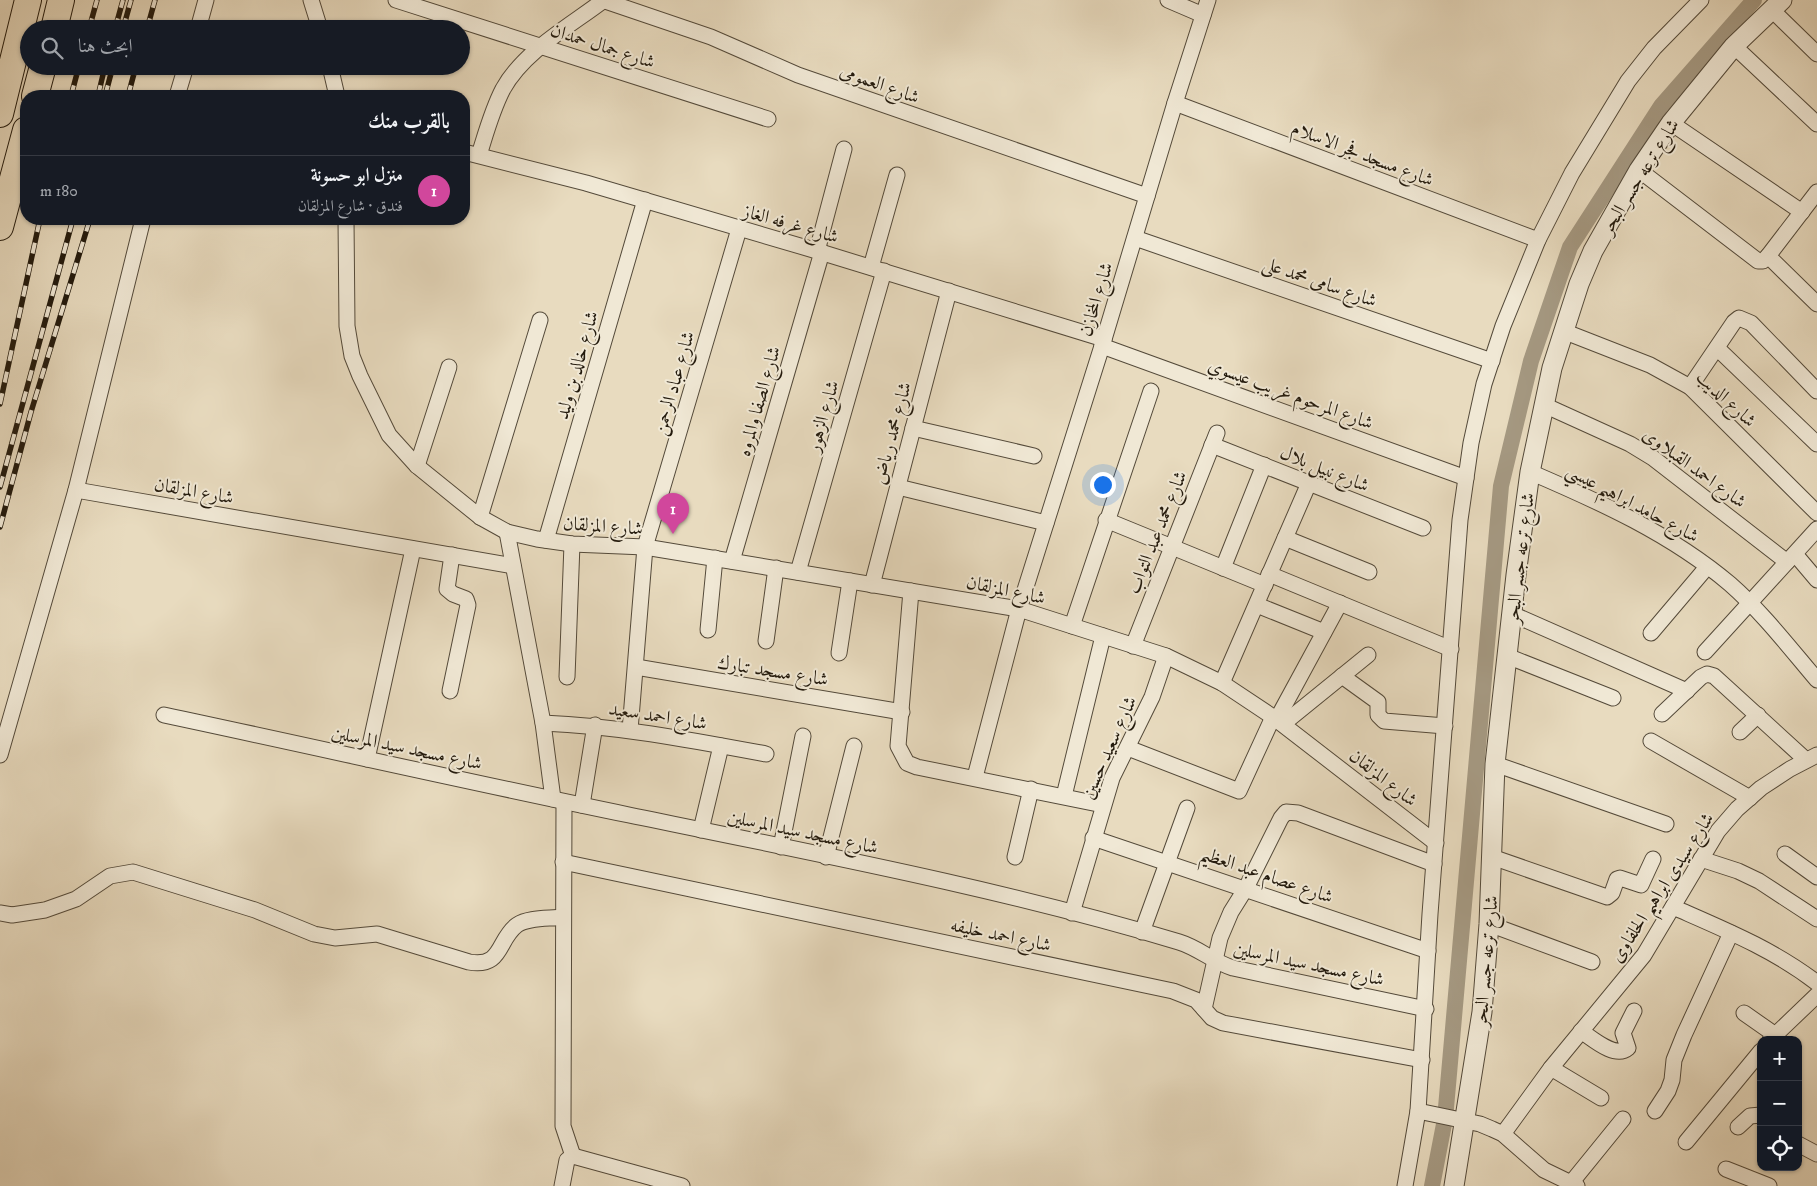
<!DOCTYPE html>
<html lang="ar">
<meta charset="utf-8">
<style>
:root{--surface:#171b24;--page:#242831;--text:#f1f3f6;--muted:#9ea1a6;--line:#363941;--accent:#d93025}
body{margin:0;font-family:"IM FELL DW Pica",Amiri,serif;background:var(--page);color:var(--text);direction:rtl}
.controls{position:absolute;right:15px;bottom:15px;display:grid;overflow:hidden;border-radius:10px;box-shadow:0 1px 4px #0004}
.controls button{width:45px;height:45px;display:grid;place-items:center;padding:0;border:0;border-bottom:1px solid var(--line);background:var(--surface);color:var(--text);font:25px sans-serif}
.you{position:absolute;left:1102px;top:484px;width:18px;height:18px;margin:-12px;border:4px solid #fff;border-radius:50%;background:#1a73e8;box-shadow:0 0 0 8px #1a73e833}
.badge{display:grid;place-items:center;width:32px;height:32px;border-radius:50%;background:var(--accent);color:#fff;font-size:16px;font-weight:700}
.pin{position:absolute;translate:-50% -41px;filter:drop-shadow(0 1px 2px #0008)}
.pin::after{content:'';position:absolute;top:26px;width:18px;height:15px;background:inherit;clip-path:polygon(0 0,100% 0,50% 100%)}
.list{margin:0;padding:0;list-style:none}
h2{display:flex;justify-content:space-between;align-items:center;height:65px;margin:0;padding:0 20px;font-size:21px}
h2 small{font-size:16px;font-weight:400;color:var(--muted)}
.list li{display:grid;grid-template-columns:32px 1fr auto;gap:15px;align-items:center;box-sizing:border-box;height:70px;padding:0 20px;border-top:1px solid var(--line)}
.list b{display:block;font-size:19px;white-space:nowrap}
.list p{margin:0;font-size:16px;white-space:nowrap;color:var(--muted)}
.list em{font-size:16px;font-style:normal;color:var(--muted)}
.icon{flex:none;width:28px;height:28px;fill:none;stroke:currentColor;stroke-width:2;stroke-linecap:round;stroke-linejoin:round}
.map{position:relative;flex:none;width:1817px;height:1186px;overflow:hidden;direction:ltr}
.search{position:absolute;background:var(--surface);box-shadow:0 1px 4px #0004;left:20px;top:20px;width:450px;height:55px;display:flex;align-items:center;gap:12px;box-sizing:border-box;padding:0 18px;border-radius:28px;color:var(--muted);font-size:19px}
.panel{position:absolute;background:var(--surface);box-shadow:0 1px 4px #0004;left:20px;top:90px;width:450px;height:135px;border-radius:20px;direction:rtl}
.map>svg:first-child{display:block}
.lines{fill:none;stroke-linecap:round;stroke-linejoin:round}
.canal{stroke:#a59982;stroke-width:16}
.minor-casing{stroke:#544a3a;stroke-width:17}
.tertiary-casing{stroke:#544a3a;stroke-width:21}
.trunk-casing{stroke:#231a0d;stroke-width:28}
.minor{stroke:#f0e8d5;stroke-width:15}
.tertiary{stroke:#f0e8d5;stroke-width:19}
.trunk{stroke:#e8dbbf;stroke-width:26}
.rail-casing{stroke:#231a0d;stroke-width:5.5}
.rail{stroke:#f0e8d5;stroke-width:4;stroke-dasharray:11;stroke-linecap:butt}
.labels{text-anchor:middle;stroke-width:4;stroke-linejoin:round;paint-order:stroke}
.street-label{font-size:19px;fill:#231a0d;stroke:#f0e8d5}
</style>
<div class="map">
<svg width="1817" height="1186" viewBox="0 0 1817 1186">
<rect width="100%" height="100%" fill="#e8dbbf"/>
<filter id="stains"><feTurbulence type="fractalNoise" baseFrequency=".004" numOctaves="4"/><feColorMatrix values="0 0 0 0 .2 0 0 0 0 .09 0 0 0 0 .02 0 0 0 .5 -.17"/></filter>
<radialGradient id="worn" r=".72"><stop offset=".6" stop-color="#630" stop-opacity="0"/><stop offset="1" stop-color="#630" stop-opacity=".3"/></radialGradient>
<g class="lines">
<polyline class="canal" points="1432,1186 1445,1119 1501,486 1531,361 1570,247 1661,106 1754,0"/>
<g class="minor-casing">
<g id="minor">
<polyline points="311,0 320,29"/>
<polyline points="396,0 768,119"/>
<polyline points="602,0 711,37 798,75 1147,196"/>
<polyline points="1168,0 1203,15"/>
<polyline points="1772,10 1817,54"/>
<polyline points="198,29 206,0"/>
<polyline points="1734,46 1817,124"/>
<polyline points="330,66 337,96"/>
<polyline points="177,96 186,66"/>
<polyline points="1175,103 1538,240"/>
<polyline points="1671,123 1802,212"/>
<polyline points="464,152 586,183 817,251 1104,339"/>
<path d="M479 155C486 133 492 110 503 89 524 51 570 26 604 0"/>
<polyline points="1639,170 1758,261 1763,261 1768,256 1817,192"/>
<polyline points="346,219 347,326 352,356 360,376 389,435 417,466 480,517 507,532 537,539 572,544 645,547 1019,609 1166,656 1222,683 1273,717 1436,843"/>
<polyline points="1135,238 1492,361"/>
<polyline points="817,251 844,149"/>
<polyline points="1768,256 1817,304"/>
<polyline points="871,267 897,175"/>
<polyline points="1563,331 1650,365 1690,387 1817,513"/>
<polyline points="1102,346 1466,478"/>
<polyline points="1717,348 1817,444"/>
<polyline points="1690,387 1734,322 1739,318 1751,323 1817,391"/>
<polyline points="1544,405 1630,444 1653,458 1787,562"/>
<polyline points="913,428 1034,456"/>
<polyline points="1212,445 1423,528"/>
<polyline points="417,466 449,367"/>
<path d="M1530 472C1600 502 1671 534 1730 584 1762 612 1789 647 1817 680"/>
<polyline points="898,487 1046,523"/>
<polyline points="76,490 513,566"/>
<polyline points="480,517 540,320"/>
<polyline points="1106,520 1265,585"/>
<polyline points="507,532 543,723 553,799"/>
<polyline points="1285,538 1369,572"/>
<polyline points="546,540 645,200"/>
<polyline points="1795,554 1817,580"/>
<polyline points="732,561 822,252"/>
<polyline points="1223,568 1264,465"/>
<polyline points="798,572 884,271"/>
<polyline points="1269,574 1451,649"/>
<polyline points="872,585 949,291"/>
<polyline points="911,591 898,746 907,763 917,767 1103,805"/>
<polyline points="1257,605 1324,632"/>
<polyline points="1512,614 1687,691"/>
<polyline points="1072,626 1151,391"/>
<polyline points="708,630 715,558"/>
<polyline points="1651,633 1707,567"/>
<polyline points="766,641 776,568"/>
<polyline points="1133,646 1217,433"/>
<polyline points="1705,652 1817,529"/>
<polyline points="839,653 850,581"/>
<polyline points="1507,656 1613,698"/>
<polyline points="636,667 902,712"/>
<polyline points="1342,676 1378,702 1378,715 1384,721 1445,726"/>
<polyline points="567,677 572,544"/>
<polyline points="1222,683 1309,483"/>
<polyline points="450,691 468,605 466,599 453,594 447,589 452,555"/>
<polyline points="1662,714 1701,677 1707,674 1714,676 1806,760"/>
<path d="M164 715C319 748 473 783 629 815 813 853 999 888 1179 942 1199 948 1213 962 1233 968L1426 1009"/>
<polyline points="1277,719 1340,603"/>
<path d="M543 723C618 726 691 740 766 754"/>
<polyline points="1283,724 1368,655"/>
<polyline points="630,730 645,547 739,229"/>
<polyline points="1740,732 1758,715"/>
<polyline points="1651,741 1750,798"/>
<polyline points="1128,748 1239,791 1273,717"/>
<polyline points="0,755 76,490 143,219"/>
<polyline points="367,759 413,549"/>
<polyline points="1495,764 1666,824"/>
<polyline points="975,777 1019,609 1102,346 1175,103 1208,0"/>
<polyline points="1064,796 1103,636"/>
<polyline points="564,802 563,1126 573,1156"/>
<polyline points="582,805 595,725"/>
<polyline points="701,830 721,746"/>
<polyline points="1093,838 1428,951"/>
<polyline points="781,847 803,736"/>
<polyline points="1785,854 1817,877"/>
<polyline points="826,857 854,746"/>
<polyline points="1015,857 1031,789"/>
<polyline points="1492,857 1607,897 1612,893 1617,879 1620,878 1641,885 1653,859"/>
<polyline points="1701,859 1738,871 1759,881 1817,919"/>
<polyline points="563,862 1173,991 1196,1000 1212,1018 1223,1023 1422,1060"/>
<path d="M1673 907C1723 929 1773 949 1817 983"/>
<path d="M0 913 12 915 45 910 76 899 110 876 133 872 255 910 314 934 335 938 377 934 469 962C503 968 497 940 517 925 529 917 549 919 563 917"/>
<polyline points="1072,913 1112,778 1152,697 1166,656"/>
<polyline points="1489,924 1592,962"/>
<polyline points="1142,932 1187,808"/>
<polyline points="1204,1009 1220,938 1231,912 1246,888 1281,818 1286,812 1298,813 1434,864"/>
<polyline points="1744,1013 1774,1034"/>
<path d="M1581 1031C1593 1039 1615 1059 1628 1048L1623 1033 1634 1011"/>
<polyline points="1770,1040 1817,995"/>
<polyline points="1551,1068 1601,1098"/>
<polyline points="1418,1111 1480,1124 1492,1129 1503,1134 1544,1170 1577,1186"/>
<polyline points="1655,1111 1668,1091 1672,1080 1674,1060 1684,1035 1731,933"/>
<polyline points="1738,1127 1750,1116 1761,1115"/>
<polyline points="1503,1134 1551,1068 1644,955 1718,831 1737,809 1761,788 1790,769 1817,755"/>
<polyline points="1686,1142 1761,1051"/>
<polyline points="1798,1144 1817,1154"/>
<polyline points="1726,1169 1769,1186"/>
<polyline points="1571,1183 1623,1119"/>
<polyline points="562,1186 567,1160 573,1156 682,1186"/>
<polyline points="1405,1186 1418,1111 1430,914 1460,520 1471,443 1484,384 1503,326 1538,240 1572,173 1628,81 1654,48 1701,0"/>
</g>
</g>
<g class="tertiary-casing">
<polyline id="tertiary" points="1454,1186 1482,1012 1489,924 1495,764 1516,575 1530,472 1552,368 1579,284 1593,251 1639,170 1671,123 1734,46 1782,0"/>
</g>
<g class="trunk-casing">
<g id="trunk">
<polyline points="54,29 61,0"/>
<polyline points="35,96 43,66"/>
<polyline points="0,114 28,0"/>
<polyline points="0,227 26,130"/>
</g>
</g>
<use href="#minor" class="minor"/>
<use href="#tertiary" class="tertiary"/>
<use href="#trunk" class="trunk"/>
<g class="rail-casing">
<g id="rail">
<polyline points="89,29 97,0"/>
<polyline points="115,29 123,0"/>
<polyline points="123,29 131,0"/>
<polyline points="147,29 155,0"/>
<polyline points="71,96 79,66"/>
<polyline points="98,96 105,66"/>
<polyline points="105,96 113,66"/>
<polyline points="128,96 136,66"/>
<polyline points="0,404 40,219"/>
<polyline points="0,487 73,219"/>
<polyline points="0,527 31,412 90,219"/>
</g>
</g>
<use href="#rail" class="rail"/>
</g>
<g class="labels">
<g class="street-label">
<text transform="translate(603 45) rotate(18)" y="7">شارع جمال حمدان</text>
<text transform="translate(880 83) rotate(20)" y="7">شارع العمومى</text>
<text transform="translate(1363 153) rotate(21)" y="7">شارع مسجد فجر الاسلام</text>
<text transform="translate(1639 176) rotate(-58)" y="7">شارع ترعه جسر البحر</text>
<text transform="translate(791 223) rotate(16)" y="7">شارع غرفه الغاز</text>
<text transform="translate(1320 281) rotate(19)" y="7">شارع سامى محمد على</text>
<text transform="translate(1095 299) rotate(-73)" y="7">شارع المخازن</text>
<text transform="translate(576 365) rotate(-74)" y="7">شارع خالد بن وليد</text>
<text transform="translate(673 383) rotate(-74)" y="7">شارع عباد الرحمن</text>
<text transform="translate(1291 393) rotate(20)" y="7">شارع المرحوم غريب عيسوي</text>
<text transform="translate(1727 398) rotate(43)" y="7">شارع الديب</text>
<text transform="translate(758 401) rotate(-74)" y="7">شارع الصفا والمروه</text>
<text transform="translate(822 416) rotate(-74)" y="7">شارع الزهور</text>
<text transform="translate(891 433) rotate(-75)" y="7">شارع محمد رياض</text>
<text transform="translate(1695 467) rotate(36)" y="7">شارع احمد القبلاوى</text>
<text transform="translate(1325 468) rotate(22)" y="7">شارع نبيل بلال</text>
<text transform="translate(194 490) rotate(10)" y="7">شارع المزلقان</text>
<text transform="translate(1633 502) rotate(28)" y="7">شارع حامد ابراهيم عيسي</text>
<text transform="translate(603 525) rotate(4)" y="7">شارع المزلقان</text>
<text transform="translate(1156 532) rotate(-68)" y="7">شارع محمد عبد التواب</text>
<text transform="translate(1519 558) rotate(-83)" y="7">شارع ترعه جسر البحر</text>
<text transform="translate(1006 589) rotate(12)" y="7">شارع المزلقان</text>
<text transform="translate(773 670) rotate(9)" y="7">شارع مسجد تبارك</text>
<text transform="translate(658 715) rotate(9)" y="7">شارع احمد سعيد</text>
<text transform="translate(407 747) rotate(12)" y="7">شارع مسجد سيد المرسلين</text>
<text transform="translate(1108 747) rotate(-66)" y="7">شارع سعيد حسين</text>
<text transform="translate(1384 777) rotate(38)" y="7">شارع المزلقان</text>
<text transform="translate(803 831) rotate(12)" y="7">شارع مسجد سيد المرسلين</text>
<text transform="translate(1267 874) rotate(19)" y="7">شارع عصام عبد العظيم</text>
<text transform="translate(1661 887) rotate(-57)" y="7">شارع سيدى ابراهيم الحلفاوى</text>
<text transform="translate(1001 934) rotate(12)" y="7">شارع احمد خليفه</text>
<text transform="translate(1485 961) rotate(-85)" y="7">شارع ترعه جسر البحر</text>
<text transform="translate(1309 963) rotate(12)" y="7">شارع مسجد سيد المرسلين</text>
</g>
</g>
<rect width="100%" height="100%" filter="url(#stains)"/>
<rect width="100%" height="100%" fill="url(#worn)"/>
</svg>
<div class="controls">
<button>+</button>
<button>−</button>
<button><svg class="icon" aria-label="locate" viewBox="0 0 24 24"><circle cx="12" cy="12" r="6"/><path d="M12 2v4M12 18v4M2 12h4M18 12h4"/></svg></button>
</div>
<div class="you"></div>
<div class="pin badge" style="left:673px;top:534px;background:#d1479c">1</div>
<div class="search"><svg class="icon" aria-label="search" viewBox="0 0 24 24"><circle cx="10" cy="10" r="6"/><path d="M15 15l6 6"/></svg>ابحث هنا</div>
<section class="panel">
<h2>بالقرب منك<small></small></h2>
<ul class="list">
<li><span class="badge" style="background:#d1479c">1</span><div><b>منزل ابو حسونة</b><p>فندق · شارع المزلقان</p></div><em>180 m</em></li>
</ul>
</section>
</div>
